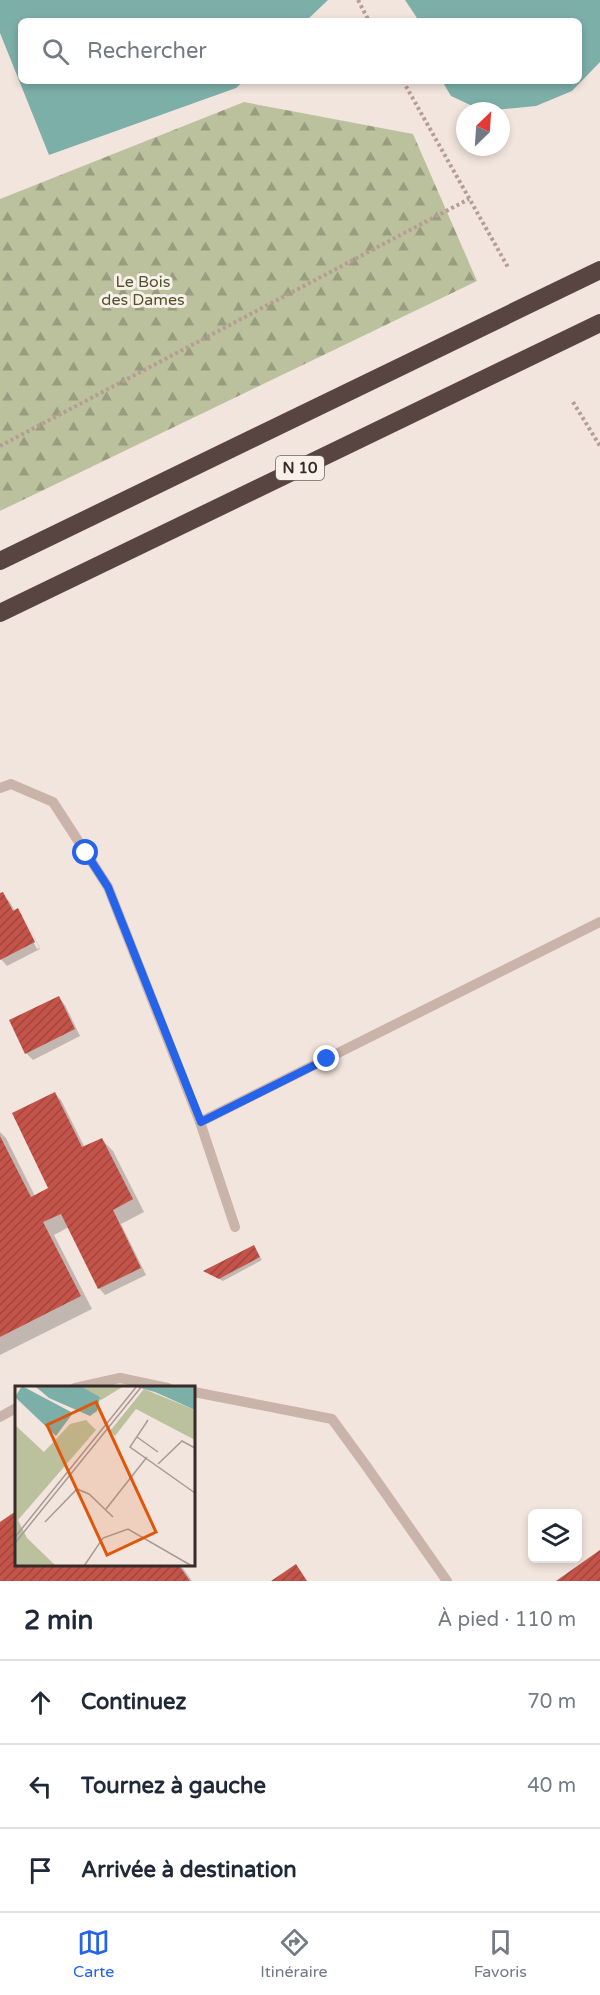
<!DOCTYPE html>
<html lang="fr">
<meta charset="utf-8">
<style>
:root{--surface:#fff;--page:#f6f6f7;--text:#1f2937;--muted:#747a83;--line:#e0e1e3;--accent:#2563eb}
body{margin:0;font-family:"Varela Round",sans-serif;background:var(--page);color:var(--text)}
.controls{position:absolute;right:18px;bottom:18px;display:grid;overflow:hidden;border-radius:9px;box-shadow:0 3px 9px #0003}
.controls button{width:54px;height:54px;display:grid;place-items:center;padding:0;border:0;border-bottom:2px solid var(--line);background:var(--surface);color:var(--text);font:30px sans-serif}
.compass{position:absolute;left:456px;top:102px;width:54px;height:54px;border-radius:50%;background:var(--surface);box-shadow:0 3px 9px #0003;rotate:25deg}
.stop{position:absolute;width:18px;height:18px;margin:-14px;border:4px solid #2563eb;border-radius:50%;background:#fff}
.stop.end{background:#2563eb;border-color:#fff;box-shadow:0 2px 6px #0008}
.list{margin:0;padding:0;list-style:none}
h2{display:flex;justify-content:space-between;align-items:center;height:78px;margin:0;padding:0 24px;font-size:26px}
h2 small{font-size:20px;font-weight:400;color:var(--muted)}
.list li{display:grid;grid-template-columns:39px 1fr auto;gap:18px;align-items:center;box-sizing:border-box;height:84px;padding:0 24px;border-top:2px solid var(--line)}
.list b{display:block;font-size:22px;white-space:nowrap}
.list em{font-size:20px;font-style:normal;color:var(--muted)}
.icon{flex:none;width:33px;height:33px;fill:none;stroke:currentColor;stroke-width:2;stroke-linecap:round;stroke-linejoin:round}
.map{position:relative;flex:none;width:600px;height:1581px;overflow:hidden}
.search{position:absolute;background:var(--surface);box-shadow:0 3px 9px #0003;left:18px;right:18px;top:18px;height:66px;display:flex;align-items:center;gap:15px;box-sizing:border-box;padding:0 21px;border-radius:9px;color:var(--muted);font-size:22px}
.sheet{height:330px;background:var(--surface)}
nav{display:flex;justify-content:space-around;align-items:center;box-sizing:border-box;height:84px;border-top:2px solid var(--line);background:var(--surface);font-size:16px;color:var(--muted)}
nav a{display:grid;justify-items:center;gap:3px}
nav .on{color:var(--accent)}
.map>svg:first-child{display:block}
.forest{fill:url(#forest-firs)}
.water{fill:#7dafa9}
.shadow{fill:#0003}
.building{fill:url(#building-hatch)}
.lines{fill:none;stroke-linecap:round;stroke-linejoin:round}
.path{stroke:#b69d93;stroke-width:4;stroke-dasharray:3 3;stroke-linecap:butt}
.lane{stroke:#cab3a9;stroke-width:10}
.highway{stroke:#584440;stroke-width:18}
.route{stroke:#2563eb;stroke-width:8}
.labels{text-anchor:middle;stroke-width:6;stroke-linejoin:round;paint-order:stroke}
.shield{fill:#faf0ea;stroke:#726663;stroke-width:1.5}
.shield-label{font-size:15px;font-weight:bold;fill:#372b29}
.park-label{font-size:16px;fill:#4d552d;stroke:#faf0ea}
.inset-road{fill:none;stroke:#a79b95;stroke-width:1.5}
.view{fill:#df570d;fill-opacity:0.15;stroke:#df570d;stroke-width:3}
.inset-edge{fill:none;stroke:#372b29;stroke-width:3}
</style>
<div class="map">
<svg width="600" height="1581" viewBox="0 0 600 1581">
<defs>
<pattern id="forest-firs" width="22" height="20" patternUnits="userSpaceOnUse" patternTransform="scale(1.5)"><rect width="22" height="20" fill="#bbc19d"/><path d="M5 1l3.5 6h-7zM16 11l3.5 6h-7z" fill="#999d80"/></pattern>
<pattern id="building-hatch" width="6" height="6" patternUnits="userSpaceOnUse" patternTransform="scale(1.5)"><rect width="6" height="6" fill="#c45449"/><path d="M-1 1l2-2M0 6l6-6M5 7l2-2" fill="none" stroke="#a0463d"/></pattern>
</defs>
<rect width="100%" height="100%" fill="#f2e5dd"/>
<polygon class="forest" points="244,102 413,134 477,281 0,511 0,199"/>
<g class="water">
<polygon points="0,0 328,0 306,21 21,21 21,81 244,81 236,88 49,155 0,33"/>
<polygon points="405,0 600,0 600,62 572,91 536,106 483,111 451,96 442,81 579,81 579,21 419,21"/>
</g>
<g class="shadow">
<polygon points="2,894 9,901 15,911 17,910 23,916 20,916 37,949 40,948 23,916 40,949 7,966 0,958 0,895"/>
<polygon points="59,998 65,1005 80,1036 33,1060 26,1053"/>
<polygon points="55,1094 61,1100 85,1148 101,1139 113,1151 144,1212 121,1224 146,1275 105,1295 99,1288 69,1227 54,1235 92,1309 0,1355 0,1132 6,1138 35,1196 51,1189"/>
<polygon points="254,1247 262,1260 223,1281 206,1272"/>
<polygon points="16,1513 16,1564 180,1564 192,1581 0,1581 0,1524"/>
</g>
<g class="building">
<polygon points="3,892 13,911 18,908 35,942 0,960 0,893"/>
<polygon points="59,996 75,1029 25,1054 9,1020"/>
<polygon points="55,1092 82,1147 102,1138 133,1199 113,1210 141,1268 98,1289 61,1214 43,1222 81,1296 0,1337 0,1136 31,1197 48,1188 12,1113"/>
<polygon points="254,1245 260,1257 228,1274 219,1279 203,1271"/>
<polygon points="16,1511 16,1564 178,1564 190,1581 0,1581 0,1522"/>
<polygon points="600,1550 600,1581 556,1581"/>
<polygon points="296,1564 307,1581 271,1581"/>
</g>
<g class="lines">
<g class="path">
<polyline points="358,0 369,21"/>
<polyline points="403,81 509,269"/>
<polyline points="573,402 600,446"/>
<polyline points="0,446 469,199"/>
</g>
<g class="lane">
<polyline points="0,788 11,784 53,802 108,887 200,1122 235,1227"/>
<polyline points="200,1122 600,922"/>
<polyline points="75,1388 120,1378 168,1388"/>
<polyline points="194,1392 332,1419 367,1467 447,1581"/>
<polyline points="0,1417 16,1408"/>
</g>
<g class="highway">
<polyline points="0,561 600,270"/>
<polyline points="0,613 600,323"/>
</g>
</g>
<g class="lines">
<polyline class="route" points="86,853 108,887 201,1122 327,1059"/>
</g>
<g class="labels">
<rect class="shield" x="276" y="456" width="48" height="24" rx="4.5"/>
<g class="shield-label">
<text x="300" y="473">N 10</text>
</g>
<g class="park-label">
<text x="143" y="287">Le Bois<tspan x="143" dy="18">des Dames</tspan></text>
</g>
</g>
<g transform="translate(15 1386)">
<rect width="180" height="180" fill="#f2e5dd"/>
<path d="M59 0H109L86 14ZM129 3 180 24V54L121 23 100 50 95 45ZM71 34 81 44 3 134 12 152 41 180H0V39L29 66 55 38Z" fill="#bbc19d"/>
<path d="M7 0 58 27 41 50 0 11ZM65 0 85 11 82 25 75 30 34 12 21 1ZM118 0H180V24L140 6Z" fill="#7dafa9"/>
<path class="inset-road" d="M133 34 115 61 180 107M122 51 143 66M143 78 167 55 180 62M91 123 132 71M30 136 62 103 74 108 98 131M0 151 122 0M0 157 127 0M69 180 88 152 113 143 177 180"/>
<path class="view" d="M81 16 141 146 92 169 32 39Z"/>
<rect width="180" height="180" class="inset-edge"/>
</g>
</svg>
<div class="controls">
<button><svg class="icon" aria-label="layers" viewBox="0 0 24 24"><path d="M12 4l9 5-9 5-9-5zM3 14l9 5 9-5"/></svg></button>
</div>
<svg class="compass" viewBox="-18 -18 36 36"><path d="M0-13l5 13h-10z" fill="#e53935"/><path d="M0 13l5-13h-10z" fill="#747a83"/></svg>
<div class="stop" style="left:86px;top:853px"></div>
<div class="stop end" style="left:327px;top:1059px"></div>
<div class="search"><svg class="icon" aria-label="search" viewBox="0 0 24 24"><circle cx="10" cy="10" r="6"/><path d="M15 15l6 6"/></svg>Rechercher</div>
</div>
<section class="sheet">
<h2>2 min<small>À pied · 110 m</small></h2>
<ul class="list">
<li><svg class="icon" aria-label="ahead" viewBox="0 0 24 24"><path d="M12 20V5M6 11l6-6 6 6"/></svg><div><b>Continuez</b></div><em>70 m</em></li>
<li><svg class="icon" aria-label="left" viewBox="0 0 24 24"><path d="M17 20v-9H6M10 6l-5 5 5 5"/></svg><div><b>Tournez à gauche</b></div><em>40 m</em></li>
<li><svg class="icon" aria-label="arrive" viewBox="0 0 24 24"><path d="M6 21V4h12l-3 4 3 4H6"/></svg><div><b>Arrivée à destination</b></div></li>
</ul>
</section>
<nav>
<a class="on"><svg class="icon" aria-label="map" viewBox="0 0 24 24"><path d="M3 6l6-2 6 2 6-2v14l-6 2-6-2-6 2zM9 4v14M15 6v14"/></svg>Carte</a>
<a><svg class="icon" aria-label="directions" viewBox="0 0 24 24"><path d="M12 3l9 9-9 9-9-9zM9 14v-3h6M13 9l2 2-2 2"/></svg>Itinéraire</a>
<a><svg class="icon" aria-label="saved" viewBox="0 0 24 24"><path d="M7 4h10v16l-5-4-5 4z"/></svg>Favoris</a>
</nav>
